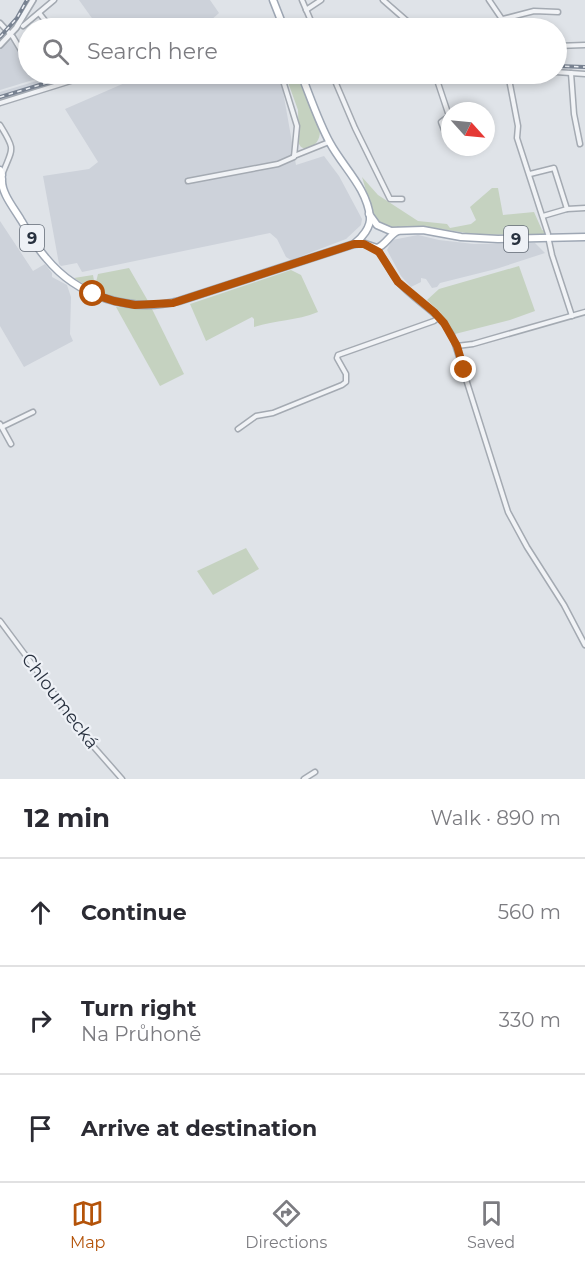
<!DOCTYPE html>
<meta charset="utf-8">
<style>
:root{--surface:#fff;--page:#f7f7f7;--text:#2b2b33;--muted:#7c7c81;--line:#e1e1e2;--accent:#b45309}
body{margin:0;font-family:Montserrat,sans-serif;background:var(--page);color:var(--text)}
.compass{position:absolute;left:441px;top:102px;width:54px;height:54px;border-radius:50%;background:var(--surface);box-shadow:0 3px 9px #0003;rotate:117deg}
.stop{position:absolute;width:18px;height:18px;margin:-14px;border:4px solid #b45309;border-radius:50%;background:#fff}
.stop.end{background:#b45309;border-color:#fff;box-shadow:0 2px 6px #0008}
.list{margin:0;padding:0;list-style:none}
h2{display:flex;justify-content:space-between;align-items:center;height:78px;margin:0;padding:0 24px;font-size:26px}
h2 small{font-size:20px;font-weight:400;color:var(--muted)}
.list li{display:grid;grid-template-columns:39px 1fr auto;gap:18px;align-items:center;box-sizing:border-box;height:108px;padding:0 24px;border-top:2px solid var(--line)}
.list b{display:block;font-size:22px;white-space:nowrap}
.list p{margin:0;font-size:20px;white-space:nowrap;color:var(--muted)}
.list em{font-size:20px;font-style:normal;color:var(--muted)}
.icon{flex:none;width:33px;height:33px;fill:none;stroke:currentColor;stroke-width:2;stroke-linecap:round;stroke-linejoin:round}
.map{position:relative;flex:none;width:585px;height:779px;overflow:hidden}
.search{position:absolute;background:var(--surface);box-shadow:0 3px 9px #0003;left:18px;right:18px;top:18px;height:66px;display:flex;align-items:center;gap:15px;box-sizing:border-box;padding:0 21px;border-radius:33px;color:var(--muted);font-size:22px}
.sheet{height:402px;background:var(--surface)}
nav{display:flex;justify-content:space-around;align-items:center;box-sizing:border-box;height:84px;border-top:2px solid var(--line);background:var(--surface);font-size:16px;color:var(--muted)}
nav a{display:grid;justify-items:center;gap:3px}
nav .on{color:var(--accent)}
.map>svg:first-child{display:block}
.built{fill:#cdd2da}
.green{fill:#c5d2c0}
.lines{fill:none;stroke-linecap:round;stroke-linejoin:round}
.minor-casing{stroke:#a4aab2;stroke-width:7}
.tertiary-casing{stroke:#a4aab2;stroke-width:8}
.primary-casing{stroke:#9ea7b4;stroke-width:9}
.minor{stroke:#f1f3f6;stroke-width:4}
.tertiary{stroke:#f1f3f6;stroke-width:4.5}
.primary{stroke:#fff;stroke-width:6}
.rail-casing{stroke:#788291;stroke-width:4}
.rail{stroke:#eef1f6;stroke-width:1.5;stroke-dasharray:4.5;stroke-linecap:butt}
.route{stroke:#b45309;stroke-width:8}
.labels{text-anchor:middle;stroke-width:4.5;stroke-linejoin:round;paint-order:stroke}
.shield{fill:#eef1f6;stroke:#636b76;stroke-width:1.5}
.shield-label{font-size:16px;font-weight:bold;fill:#28313f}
.street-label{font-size:18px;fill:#28313f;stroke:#eef1f6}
</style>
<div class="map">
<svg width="585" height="779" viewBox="0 0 585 779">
<rect width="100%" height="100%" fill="#dfe3e8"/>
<g class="built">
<polygon points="79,0 210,0 219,13 202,28 99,28"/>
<polygon points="13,38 28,65 28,74 33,74 36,79 0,90 0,50"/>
<polygon points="60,74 86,74 0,100 0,92"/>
<polygon points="135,74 280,74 296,165 324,156 339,176 362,219 361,225 346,239 291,260 286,257 277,239 270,233 82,272 77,263 61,266 59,264 43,176 89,169 98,162 65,109 127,82"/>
<polygon points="0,221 33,271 45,264 52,273 52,277 67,285 71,297 70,334 73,341 24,367 0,326"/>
<polygon points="418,235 439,240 474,244 535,243 545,253 496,269 440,283 437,287 432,288 426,279 421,278 421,282 411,287 401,276 387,250 392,240"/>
</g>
<g class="green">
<path d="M285 74H296L320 130C320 141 316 144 307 150L301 147 299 144 298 110Z"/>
<polygon points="362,177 378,195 418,221 447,224 450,228 471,224 476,220 470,207 492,188 498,188 503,215 534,212 542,230 545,231 546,234 479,235 422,226 390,229 383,226 374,217"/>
<polygon points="519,266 535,311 510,320 455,334 440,312 427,300 439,289"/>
<path d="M129 268 148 301C120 301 97 293 74 278L93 275 95 286 98 274Z"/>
<path d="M291 270 301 275 318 312C296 321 276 320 254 327V319L252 317 206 341 190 304Z"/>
<polygon points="116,307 152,309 184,374 160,386"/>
<polygon points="246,548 259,569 213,595 197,571"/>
</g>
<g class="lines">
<g class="minor-casing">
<g id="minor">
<polyline points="302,0 314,28"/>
<polyline points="383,0 415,28"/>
<polyline points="489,0 508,28"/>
<polyline points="306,10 321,0"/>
<polyline points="39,13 51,28"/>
<polyline points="503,19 534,11 558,12"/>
<polyline points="0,23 13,37 28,62"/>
<polyline points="23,26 54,0"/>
<polyline points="75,28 78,26 80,28"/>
<polyline points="556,46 585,45"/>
<polyline points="556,72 585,74"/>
<polyline points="571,73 574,114 580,144"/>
<polyline points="332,74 355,128 390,199 402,199"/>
<polyline points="435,74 449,116 441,122 446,135"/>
<polyline points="508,74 518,126 517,138 548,234"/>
<polyline points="0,103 93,74"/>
<path d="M0 125C17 152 12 148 2 175"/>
<polyline points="294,156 329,142"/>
<polyline points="530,174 554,168 567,209"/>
<polyline points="188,181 278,164 294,157 297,126 281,74"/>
<polyline points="543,216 567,209 585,208"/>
<polyline points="549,241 552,255 572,316"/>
<path d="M373 248C386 256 388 271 398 282 415 302 439 312 452 335L508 512 527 547 564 605 585 645"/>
<polyline points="457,346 473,344 585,312"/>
<polyline points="0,424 11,444"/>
<polyline points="2,427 33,412"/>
<polyline points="238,429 256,416 273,413 342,385 346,382 346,374 337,358 338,355 434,321 439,317"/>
<polyline points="0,621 93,746 122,779"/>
<polyline points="304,779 315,772"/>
</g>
</g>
<g class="tertiary-casing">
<polyline id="tertiary" points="0,45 16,28 33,0"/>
</g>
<g class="primary-casing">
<g id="primary">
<polyline points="273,0 284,28"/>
<path d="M301 74C310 96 318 121 330 143 343 167 367 188 370 217 371 227 362 238 354 244"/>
<polyline points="0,170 2,175 0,181"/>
<path d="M2 179C1 193 14 208 21 220 29 233 36 247 46 258 78 297 130 313 179 301L354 244 362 243 377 248C386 245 389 235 398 231"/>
<polyline points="369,214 377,225 391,231 423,230 461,237 498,239 585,237"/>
</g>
</g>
<use href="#minor" class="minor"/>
<use href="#tertiary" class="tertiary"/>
<use href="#primary" class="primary"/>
<g class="rail-casing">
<g id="rail">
<polyline points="0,37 17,18 27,0"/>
<polyline points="556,66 585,67"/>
<polyline points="0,97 76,74"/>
</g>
</g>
<use href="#rail" class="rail"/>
</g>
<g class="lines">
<polyline class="route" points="93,294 114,301 135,305 173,303 354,244 364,244 379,252 398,282 434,312 444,323 457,346 464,370"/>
</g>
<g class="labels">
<g class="shield">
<rect x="20" y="225" width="24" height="26" rx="4.5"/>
<rect x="504" y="226" width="24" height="26" rx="4.5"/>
</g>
<g class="shield-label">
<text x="32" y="244">9</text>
<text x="516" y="245">9</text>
</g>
<g class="street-label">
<text transform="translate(60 701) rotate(53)" y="6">Chloumecká</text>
</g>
</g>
</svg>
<svg class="compass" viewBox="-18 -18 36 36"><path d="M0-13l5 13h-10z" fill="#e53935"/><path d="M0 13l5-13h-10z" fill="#7c7c81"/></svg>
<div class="stop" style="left:93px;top:294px"></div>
<div class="stop end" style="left:464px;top:370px"></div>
<div class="search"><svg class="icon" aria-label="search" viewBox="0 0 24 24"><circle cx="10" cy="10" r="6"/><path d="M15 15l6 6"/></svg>Search here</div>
</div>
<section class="sheet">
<h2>12 min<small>Walk · 890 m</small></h2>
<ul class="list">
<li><svg class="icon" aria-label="ahead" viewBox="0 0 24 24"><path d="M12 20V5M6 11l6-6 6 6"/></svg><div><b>Continue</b></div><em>560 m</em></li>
<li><svg class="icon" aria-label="right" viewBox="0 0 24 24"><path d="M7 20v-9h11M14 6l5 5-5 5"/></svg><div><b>Turn right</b><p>Na Průhoně</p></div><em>330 m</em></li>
<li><svg class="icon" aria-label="arrive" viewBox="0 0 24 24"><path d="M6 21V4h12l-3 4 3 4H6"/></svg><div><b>Arrive at destination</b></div></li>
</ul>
</section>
<nav>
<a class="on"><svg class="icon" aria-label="map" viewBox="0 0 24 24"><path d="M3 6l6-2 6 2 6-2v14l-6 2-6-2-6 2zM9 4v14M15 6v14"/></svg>Map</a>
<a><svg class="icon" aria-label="directions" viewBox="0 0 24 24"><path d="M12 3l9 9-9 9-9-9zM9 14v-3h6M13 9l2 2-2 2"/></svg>Directions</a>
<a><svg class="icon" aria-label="saved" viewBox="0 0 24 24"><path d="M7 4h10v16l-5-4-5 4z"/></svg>Saved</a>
</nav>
